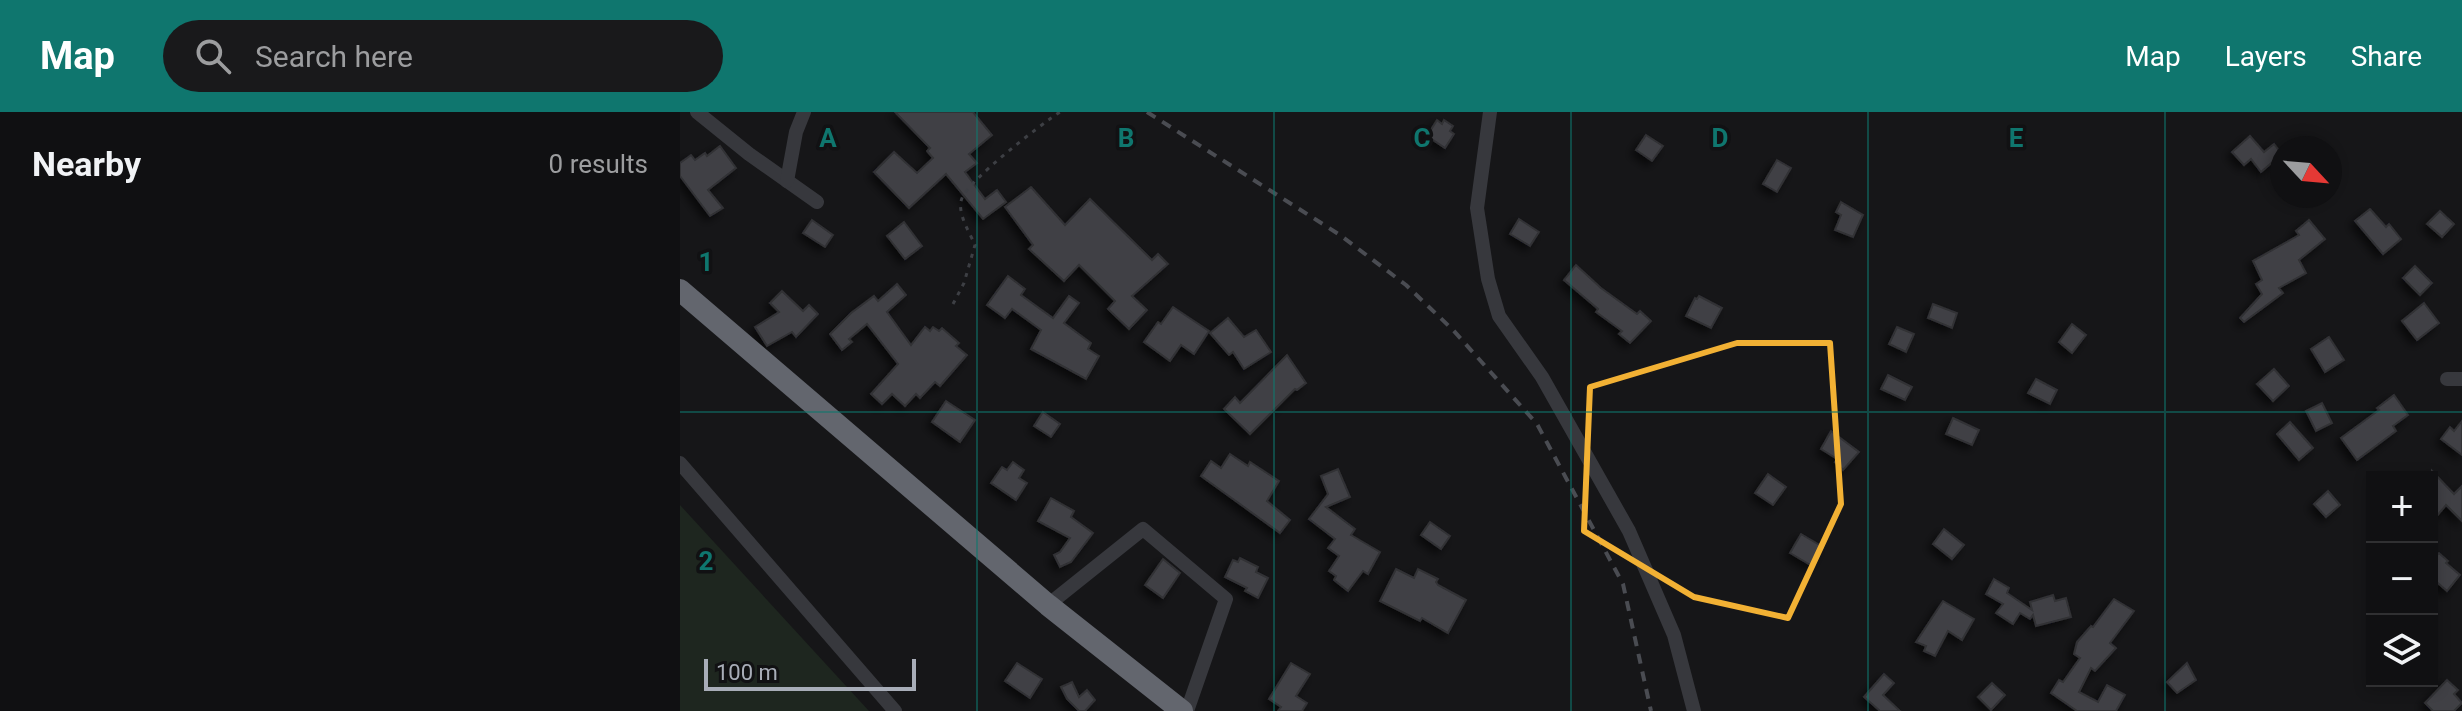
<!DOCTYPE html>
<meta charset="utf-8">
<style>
:root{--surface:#101012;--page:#19191b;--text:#f1f3f6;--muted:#9c9d9f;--line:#303032;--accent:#0f766e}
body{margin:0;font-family:Roboto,sans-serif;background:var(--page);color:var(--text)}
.controls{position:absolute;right:24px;bottom:24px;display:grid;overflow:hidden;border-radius:0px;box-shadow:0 4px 12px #0003}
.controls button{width:72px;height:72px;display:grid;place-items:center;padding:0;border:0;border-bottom:2px solid var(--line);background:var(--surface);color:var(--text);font:40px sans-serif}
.compass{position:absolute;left:1590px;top:24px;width:72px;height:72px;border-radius:50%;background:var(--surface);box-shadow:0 4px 12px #0003;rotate:116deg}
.scale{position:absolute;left:24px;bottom:20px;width:212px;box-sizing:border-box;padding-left:8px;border:4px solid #a8adb8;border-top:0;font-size:22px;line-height:28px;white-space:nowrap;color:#a8adb8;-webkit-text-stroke:6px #111113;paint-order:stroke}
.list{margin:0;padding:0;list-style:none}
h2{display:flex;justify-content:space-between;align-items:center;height:104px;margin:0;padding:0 32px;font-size:34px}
h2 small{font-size:26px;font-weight:400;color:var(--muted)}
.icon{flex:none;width:44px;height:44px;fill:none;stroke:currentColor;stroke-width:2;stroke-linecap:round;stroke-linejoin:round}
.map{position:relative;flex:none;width:1782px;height:599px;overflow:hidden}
header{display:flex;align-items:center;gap:48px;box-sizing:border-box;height:112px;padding:0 40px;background:var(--accent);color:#fff}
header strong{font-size:38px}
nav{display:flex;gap:44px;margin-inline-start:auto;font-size:28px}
.search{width:560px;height:72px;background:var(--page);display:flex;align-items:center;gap:20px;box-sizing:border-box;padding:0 28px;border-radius:44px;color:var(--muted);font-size:30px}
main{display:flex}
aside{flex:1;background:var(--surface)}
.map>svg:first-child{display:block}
.green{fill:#1e261f}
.building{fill:#404145;stroke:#303034;stroke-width:2;filter:url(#shadow)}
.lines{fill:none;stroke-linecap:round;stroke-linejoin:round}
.path{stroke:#3d3f44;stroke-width:3;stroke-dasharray:4 6;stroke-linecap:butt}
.minor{stroke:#37383d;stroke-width:14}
.highway{stroke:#63666e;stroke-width:22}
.rail{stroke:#4a4c52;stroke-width:4;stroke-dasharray:10 8;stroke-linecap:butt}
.marked{fill:none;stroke:#f2b134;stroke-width:6;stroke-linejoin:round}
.grid{fill:none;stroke:#0f766e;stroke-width:2;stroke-opacity:0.55}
.grid-label{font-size:26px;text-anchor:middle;font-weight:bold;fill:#0f766e;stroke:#111113;stroke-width:7;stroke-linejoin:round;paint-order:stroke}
</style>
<header>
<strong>Map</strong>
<div class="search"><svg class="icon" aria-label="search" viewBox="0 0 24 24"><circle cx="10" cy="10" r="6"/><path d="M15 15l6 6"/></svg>Search here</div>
<nav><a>Map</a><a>Layers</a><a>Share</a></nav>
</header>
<main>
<aside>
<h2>Nearby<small>0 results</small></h2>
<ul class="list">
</ul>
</aside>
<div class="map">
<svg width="1782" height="599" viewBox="0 0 1782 599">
<defs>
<filter id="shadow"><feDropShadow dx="-4.5" dy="4.5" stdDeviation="4" flood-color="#0009"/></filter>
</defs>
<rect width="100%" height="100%" fill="#161618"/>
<polygon class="green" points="0,393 189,599 0,599"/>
<g class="building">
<polygon points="215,0 293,0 312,23 289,42 297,51 285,60 305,87 317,78 326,90 303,107 266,62 229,96 194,60 214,40 237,61 253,46 247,39 250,36"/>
<polygon points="757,8 762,12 764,8 773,14 770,19 774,22 765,36 747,24"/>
<polygon points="966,23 983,34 972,49 956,38"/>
<polygon points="1570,24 1584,40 1594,32 1602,42 1581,60 1571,47 1564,53 1552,40"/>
<polygon points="40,34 56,56 28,78 43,96 30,104 0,64 0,51 11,43 15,48 25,41 27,44"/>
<polygon points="1097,48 1111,56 1097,80 1083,72"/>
<polygon points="351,75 385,113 410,87 472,148 478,142 488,152 452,184 467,198 449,217 428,197 435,189 399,153 384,169 349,137 353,133 325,95"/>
<polygon points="1161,90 1183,103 1173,125 1155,118 1161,103 1156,100"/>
<polygon points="1690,97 1706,115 1709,112 1721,127 1703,142 1675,109"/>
<polygon points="1760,99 1774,112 1762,125 1747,112"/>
<polygon points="839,107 859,120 850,134 830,122"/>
<polygon points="132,108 153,123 145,135 123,121"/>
<polygon points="1629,108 1645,127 1619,148 1626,161 1599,176 1603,181 1564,210 1560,206 1582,182 1576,172 1582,168 1573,149 1619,123 1616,119"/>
<polygon points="224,110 242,134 225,147 207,124"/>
<polygon points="896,153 921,176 957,202 960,199 971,209 950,231 939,222 942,219 916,200 918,197 884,168"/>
<polygon points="1735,154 1752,171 1740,183 1723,166"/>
<polygon points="328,164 345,177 341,183 373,206 389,184 399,191 384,211 411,231 408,237 419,244 406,267 351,237 361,218 332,197 325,206 307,193"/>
<polygon points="217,172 226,183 207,200 231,233 245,215 250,219 253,215 259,219 262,216 279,231 276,234 287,243 260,274 255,270 240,286 236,282 225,294 212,282 202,292 191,282 218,252 187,212 169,227 172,230 162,238 150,222 171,201 194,184 198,189"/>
<polygon points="102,179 123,199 129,193 138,202 116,225 112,220 87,234 75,215 99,200 90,191"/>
<polygon points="1019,184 1042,196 1031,216 1006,204 1015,186 1017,187"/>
<polygon points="1744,191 1759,211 1737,228 1722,209"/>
<polygon points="1253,192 1277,201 1272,216 1248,206"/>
<polygon points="493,195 529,219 514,242 501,233 490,249 464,230 478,210 481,212"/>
<polygon points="548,206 564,225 576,218 591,240 564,257 553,240 549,243 530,221"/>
<polygon points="1392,212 1406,223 1392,241 1379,230"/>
<polygon points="1217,215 1234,222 1226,240 1209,232"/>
<polygon points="1649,225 1664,248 1645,260 1631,237"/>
<polygon points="607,243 626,271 617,278 615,277 570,322 544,297 555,285 560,291"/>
<polygon points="1594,257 1609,274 1593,289 1577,272"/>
<polygon points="1208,263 1232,275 1225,288 1201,277"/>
<polygon points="1356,267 1377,278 1370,292 1348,281"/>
<polygon points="1714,283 1728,303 1713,314 1716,319 1677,348 1661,326 1699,298 1697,296"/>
<polygon points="266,289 295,308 280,330 252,310"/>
<polygon points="1642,291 1652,311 1636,319 1626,299"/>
<polygon points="363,300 380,312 371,325 354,314"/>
<polygon points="1273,306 1299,318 1292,333 1266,322"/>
<polygon points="1782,309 1782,343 1761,327 1770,315 1774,319"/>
<polygon points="1610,310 1633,336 1619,348 1597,322"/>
<polygon points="1151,319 1179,340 1163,358 1155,350 1157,347 1141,337"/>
<polygon points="550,342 568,354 570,350 599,369 587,389 610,408 600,421 521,364 531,349 541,356"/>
<polygon points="333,350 344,358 339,366 347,371 336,388 311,371 322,355 327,358"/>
<polygon points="658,357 670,385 646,395 675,417 671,423 700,440 688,462 683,459 668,479 654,468 656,464 649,459 659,444 648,436 655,427 629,407 648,382 641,364"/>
<polygon points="1752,359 1774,382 1782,374 1782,409 1766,393 1752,410"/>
<polygon points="1088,362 1106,375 1093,393 1075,381"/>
<polygon points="1648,379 1660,393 1646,405 1634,392"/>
<polygon points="371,386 394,399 391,405 413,421 391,450 380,455 374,443 380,440 390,426 358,409"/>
<polygon points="750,410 770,424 761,437 741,423"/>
<polygon points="1264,417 1284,433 1272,447 1253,432"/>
<polygon points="1121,422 1143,435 1132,454 1110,441"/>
<polygon points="1752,437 1758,442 1759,441 1768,449 1766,451 1780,463 1767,479 1752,466"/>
<polygon points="560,446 578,455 576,460 588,466 578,486 565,479 567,476 545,465 553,448 558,450"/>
<polygon points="483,447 500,461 483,486 465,473"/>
<polygon points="716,457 734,466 738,457 758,467 756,470 758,473 786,488 768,521 742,506 740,509 700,489"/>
<polygon points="1314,467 1329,476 1327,481 1352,498 1350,490 1373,483 1375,489 1386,486 1391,505 1356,514 1353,503 1350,507 1340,501 1333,512 1316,501 1323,492 1306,482"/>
<polygon points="1434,487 1454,499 1430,531 1436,536 1415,559 1411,556 1399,580 1418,590 1427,573 1445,583 1436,599 1397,599 1371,581 1379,568 1383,570 1400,546 1394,542 1397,530 1411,514 1413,515"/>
<polygon points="1263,489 1294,507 1282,528 1268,519 1255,544 1244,539 1246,534 1236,530"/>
<polygon points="337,551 362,567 350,586 325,569"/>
<polygon points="611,551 630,562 616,584 627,591 622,599 598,599 601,595 589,587"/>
<polygon points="1507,551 1516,568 1497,581 1487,570"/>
<polygon points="1204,562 1214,571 1203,583 1220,599 1200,599 1184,585"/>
<polygon points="1767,568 1778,578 1774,582 1782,591 1774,599 1753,599 1745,591"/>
<polygon points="392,570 399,585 407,578 415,588 405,599 399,599 387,587 381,575"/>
<polygon points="1312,571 1325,583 1311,598 1298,585"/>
</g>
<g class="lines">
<path class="path" d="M273 192 284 171 295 133C290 121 276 100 282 86 289 68 360 13 380 0"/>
<g class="minor">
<polyline points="17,0 69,42 137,90"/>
<polyline points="810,0 797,96 808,167 819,204 862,265 949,419 994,523 1014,599"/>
<polyline points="107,69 116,20 124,0"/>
<polyline points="1767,267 1782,267"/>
<polyline points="0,351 215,599"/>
<polyline points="368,493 463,417 546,487 507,599"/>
</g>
<polyline class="highway" points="0,178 368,493 502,599"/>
<polyline class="rail" points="467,0 660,123 726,173 773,218 857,312 943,472 971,599"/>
</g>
<path class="marked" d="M1057 231H1150L1161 392 1108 506 1014 485 904 419 910 275Z"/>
<path class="grid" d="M297 0V599M594 0V599M891 0V599M1188 0V599M1485 0V599M0 300H1782"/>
<g class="grid-label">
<text x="148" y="35">A</text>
<text x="446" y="35">B</text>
<text x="742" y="35">C</text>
<text x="1040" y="35">D</text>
<text x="1336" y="35">E</text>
<text x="26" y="159">1</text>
<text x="26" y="458">2</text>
</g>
</svg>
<div class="controls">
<button>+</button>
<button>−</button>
<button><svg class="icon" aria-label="layers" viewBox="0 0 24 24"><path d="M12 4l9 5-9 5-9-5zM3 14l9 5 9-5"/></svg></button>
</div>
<svg class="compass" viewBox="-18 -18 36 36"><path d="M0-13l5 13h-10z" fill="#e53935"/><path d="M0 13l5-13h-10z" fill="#9c9d9f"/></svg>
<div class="scale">100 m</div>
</div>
</main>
